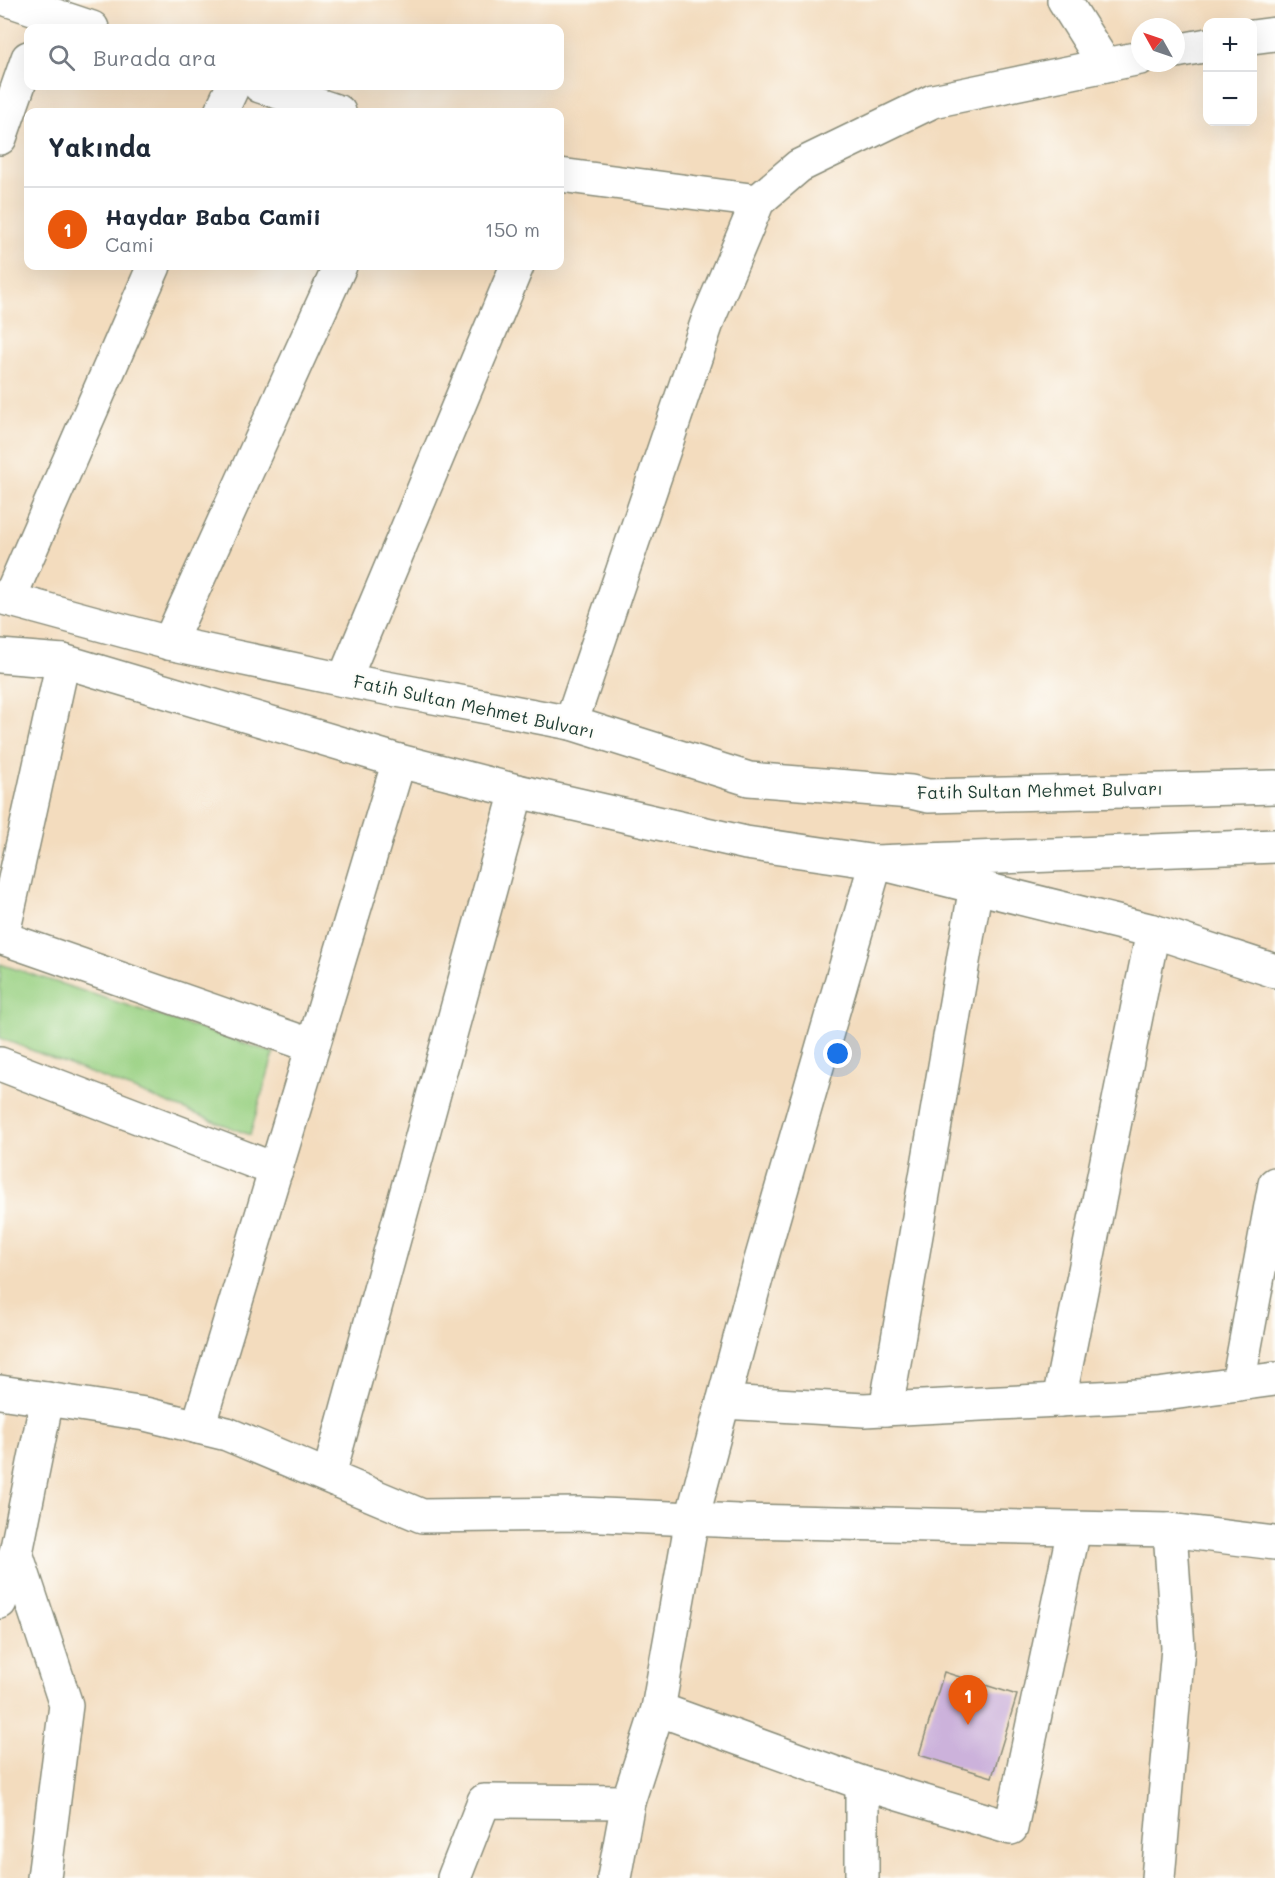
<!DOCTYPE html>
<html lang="tr">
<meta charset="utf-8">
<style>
:root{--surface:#fff;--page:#f2f2f3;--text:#1f2937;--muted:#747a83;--line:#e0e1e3;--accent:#ea580c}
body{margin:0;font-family:Mali,sans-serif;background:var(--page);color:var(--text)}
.controls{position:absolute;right:18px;top:18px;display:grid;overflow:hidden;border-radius:12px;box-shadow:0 6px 24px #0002}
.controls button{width:54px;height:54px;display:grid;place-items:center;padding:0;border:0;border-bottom:2px solid var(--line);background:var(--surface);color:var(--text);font:30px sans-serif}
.compass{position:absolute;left:1131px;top:18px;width:54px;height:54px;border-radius:50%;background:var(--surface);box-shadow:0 6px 24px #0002;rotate:310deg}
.you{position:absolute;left:838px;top:1054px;width:21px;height:21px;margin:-15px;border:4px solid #fff;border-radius:50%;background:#1a73e8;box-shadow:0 0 0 9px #1a73e833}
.badge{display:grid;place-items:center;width:39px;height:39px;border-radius:50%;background:var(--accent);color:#fff;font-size:20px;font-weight:700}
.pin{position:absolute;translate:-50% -50px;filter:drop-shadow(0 2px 3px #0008)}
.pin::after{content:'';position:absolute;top:32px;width:21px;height:18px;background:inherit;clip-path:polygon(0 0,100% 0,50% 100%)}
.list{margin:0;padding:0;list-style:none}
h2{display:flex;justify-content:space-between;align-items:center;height:78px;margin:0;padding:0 24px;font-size:26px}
h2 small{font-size:20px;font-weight:400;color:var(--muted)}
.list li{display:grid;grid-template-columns:39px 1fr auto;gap:18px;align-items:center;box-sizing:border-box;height:84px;padding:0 24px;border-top:2px solid var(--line)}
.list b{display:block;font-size:22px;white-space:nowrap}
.list p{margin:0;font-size:20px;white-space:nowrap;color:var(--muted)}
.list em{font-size:20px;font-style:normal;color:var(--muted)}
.icon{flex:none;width:33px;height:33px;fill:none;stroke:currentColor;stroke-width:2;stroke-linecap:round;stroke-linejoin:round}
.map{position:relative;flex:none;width:1275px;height:1878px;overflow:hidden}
.search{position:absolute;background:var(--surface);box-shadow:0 6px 24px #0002;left:24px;top:24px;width:540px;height:66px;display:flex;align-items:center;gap:15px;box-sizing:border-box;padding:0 21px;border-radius:12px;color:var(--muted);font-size:22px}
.panel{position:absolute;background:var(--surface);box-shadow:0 6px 24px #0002;left:24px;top:108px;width:540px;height:162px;border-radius:12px}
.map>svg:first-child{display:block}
.green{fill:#9ad183;stroke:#5c875c;stroke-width:1.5}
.building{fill:#ccb2db}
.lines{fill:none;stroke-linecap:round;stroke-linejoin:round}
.minor-casing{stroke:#898c79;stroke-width:36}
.major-casing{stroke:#898c79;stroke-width:36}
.minor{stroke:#fff;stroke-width:33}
.major{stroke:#fff;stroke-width:33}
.labels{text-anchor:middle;stroke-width:4.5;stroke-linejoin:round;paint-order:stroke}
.street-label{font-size:18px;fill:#1f3d34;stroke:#fdfcf7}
</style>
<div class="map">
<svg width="1275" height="1878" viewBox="0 0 1275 1878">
<rect width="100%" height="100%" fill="#fdfcf7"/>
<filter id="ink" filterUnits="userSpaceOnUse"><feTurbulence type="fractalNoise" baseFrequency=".0167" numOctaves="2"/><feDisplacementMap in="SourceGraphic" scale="12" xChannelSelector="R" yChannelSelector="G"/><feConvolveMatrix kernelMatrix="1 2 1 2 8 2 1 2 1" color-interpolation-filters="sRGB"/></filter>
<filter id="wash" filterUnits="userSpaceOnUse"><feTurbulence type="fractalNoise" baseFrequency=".008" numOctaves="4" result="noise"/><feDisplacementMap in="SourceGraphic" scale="24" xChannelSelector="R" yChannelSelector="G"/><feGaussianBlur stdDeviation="1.35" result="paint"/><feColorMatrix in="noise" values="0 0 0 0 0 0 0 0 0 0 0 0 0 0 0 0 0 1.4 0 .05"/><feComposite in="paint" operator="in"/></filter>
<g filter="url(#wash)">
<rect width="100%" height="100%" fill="#f3dcbe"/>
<polygon class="green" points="0,964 274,1053 250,1135 0,1038"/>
<g id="blocks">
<polygon class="building" points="944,1672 1017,1695 992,1777 919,1755"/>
</g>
</g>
<g filter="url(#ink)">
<use href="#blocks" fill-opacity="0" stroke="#898c79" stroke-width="1.5"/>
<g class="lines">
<g class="minor-casing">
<g id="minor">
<polyline points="9,0 92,28"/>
<polyline points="1064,0 1105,65"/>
<polyline points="1252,37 1275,34"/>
<polyline points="1176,51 1208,45"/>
<polyline points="260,86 339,112"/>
<polyline points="221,112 233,86"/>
<polyline points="0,138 28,58"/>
<polyline points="560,175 758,201"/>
<polyline points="9,599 154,266"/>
<polyline points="169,643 340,266"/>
<polyline points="344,680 517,266"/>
<polyline points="571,723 709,317 758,201 799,166 933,101 1140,58"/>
<polyline points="0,937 313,1046"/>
<polyline points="2,938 63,661"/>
<polyline points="0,1064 276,1170"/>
<polyline points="1238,1384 1275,1184"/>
<polyline points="0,1392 145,1414 227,1434 422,1516 580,1514 738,1521 1170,1530 1275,1543"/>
<polyline points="1059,1400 1153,931"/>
<polyline points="723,1402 864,1410 1157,1395 1275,1379"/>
<polyline points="886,1409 976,886"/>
<polyline points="198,1427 399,761"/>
<polyline points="329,1475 517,791"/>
<polyline points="16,1553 66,1705 44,1878"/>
<polyline points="0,1602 16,1553 47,1399"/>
<polyline points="658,1709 862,1783 1011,1828 1074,1529"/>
<polyline points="454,1878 484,1801 628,1802"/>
<polyline points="614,1878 628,1802 658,1709 692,1519 759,1267 876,862 1153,931 1275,971"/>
<polyline points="862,1878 862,1783"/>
<polyline points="1158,1878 1178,1648 1170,1530"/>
</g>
</g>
<g class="major-casing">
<g id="major">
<polyline points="0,597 169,643 344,680 571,723 749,779 911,792 928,796 1275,787"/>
<polyline points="0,656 63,661 399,761 517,791 746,843 876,862 1275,846"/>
</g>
</g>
<use href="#minor" class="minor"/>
<use href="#major" class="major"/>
</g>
</g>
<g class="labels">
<g class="street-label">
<text transform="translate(474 707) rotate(12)" y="6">Fatih Sultan Mehmet Bulvarı</text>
<text transform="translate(1040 791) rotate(-1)" y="6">Fatih Sultan Mehmet Bulvarı</text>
</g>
</g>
</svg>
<div class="controls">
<button>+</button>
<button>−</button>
</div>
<svg class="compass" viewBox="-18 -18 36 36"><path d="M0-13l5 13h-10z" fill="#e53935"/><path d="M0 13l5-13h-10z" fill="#747a83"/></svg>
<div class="you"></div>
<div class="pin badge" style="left:968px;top:1725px">1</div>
<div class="search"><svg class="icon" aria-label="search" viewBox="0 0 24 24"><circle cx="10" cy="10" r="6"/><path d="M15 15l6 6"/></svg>Burada ara</div>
<section class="panel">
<h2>Yakında<small></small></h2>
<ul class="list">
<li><span class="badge">1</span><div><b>Haydar Baba Camii</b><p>Cami</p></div><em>150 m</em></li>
</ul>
</section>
</div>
